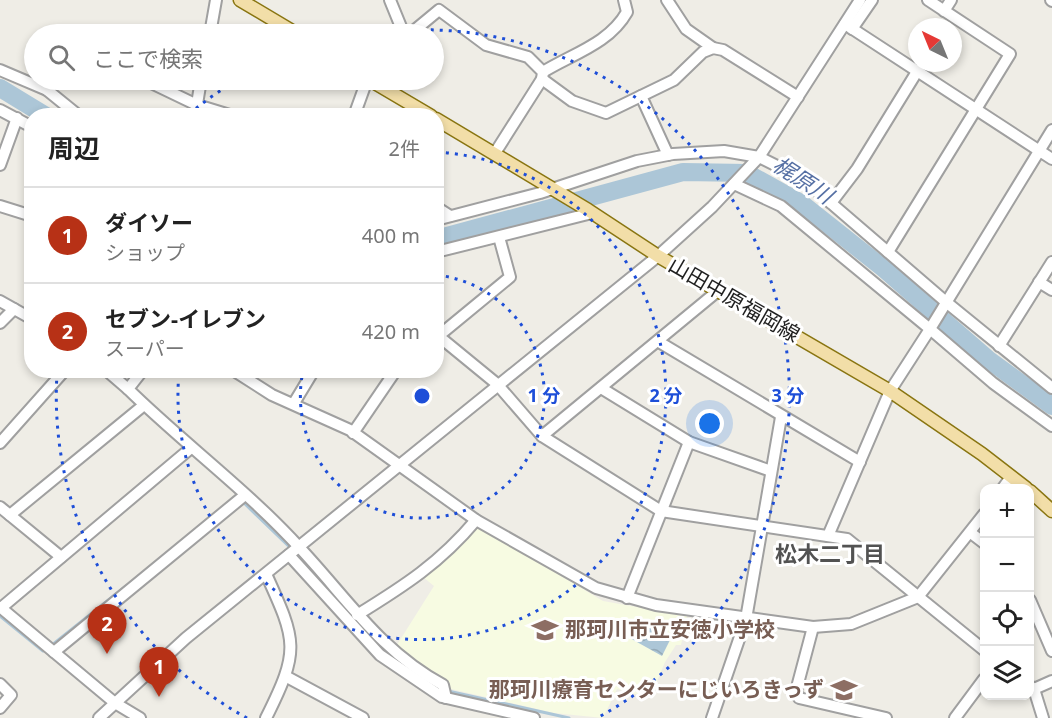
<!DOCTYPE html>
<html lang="ja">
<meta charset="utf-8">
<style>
:root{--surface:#fff;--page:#f2f2f2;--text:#222;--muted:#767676;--line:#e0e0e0;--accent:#b73116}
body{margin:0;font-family:"Noto Sans","Noto Sans JP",sans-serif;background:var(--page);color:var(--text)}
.controls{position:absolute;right:18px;bottom:18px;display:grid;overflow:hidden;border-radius:12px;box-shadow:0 3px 9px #0003}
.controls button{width:54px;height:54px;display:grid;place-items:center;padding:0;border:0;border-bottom:2px solid var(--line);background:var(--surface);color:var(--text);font:30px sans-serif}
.compass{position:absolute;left:908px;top:18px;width:54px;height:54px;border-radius:50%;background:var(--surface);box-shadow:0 3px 9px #0003;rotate:317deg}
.you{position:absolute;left:710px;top:424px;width:21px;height:21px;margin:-15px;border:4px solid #fff;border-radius:50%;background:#1a73e8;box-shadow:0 0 0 9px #1a73e833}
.badge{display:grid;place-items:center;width:39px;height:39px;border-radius:50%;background:var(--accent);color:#fff;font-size:20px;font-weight:700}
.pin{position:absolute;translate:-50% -50px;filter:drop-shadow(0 2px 3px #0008)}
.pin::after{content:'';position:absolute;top:32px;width:21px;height:18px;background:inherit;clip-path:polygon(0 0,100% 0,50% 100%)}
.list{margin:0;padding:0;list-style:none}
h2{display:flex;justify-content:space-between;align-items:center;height:78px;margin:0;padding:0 24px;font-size:26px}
h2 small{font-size:20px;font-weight:400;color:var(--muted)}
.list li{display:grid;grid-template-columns:39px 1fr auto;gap:18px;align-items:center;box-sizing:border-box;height:96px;padding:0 24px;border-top:2px solid var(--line)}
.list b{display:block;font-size:22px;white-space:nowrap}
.list p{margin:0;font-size:20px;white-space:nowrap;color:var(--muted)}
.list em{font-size:20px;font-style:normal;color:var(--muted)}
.icon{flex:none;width:33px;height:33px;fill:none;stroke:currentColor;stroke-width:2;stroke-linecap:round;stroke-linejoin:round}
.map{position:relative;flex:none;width:1052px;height:718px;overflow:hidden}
.search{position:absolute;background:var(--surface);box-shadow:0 3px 9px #0003;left:24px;top:24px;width:420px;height:66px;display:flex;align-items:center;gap:15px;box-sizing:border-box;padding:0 21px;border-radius:33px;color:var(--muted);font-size:22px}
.panel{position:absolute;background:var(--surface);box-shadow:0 3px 9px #0003;left:24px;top:108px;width:420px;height:270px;border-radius:24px}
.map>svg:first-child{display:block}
.education{fill:#f7fbe2}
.water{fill:url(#water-waves)}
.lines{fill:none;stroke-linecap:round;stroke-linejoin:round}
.stream{stroke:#acc6d7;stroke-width:3}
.river{stroke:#acc6d7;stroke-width:18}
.minor-casing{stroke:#a0a0a0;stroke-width:14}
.major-casing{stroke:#897511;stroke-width:15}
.minor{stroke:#fff;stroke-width:10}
.major{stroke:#f2dea8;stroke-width:12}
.ring{fill:none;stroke:#1d4ed8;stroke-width:3;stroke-dasharray:3 6}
.labels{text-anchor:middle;stroke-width:6;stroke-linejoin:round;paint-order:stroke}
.street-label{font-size:21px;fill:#1f1f1f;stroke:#fff}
.education-label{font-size:21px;font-weight:bold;fill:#785e54;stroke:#fff;text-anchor:start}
.water-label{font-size:22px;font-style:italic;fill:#5670a4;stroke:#fff}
.neighbourhood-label{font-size:22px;font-weight:bold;fill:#525252;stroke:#fff}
.centre{fill:#1d4ed8;stroke:#fff;stroke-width:3}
.ring-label{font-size:18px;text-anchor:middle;font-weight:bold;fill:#1d4ed8;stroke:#fff;stroke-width:6;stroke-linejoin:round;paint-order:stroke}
</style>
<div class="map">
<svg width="1052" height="718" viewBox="0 0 1052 718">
<defs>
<pattern id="water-waves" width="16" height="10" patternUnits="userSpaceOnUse" patternTransform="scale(1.5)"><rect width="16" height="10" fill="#acc6d7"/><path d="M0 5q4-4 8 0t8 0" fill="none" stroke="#94aab8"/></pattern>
</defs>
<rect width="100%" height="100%" fill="#efede6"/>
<polygon class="education" points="475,525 603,601 687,616 681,645 676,645 665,662 650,698 617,689 603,718 554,713 451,689 446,680 438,679 395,648 434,586 423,577"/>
<polygon class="water" points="638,619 671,638 662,656 628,637"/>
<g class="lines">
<g class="stream">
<polyline points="243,502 303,560 344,608"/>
<polyline points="0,616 43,651 46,649"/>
<polyline points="352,617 387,654"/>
<polyline points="52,645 126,586"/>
<polyline points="448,691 569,718"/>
</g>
<g class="river">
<polyline points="0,88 46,116"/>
<polyline points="436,239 683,172 747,173 801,203 883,268 989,360 1052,406"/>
</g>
<g class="minor-casing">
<g id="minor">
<polyline points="390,0 401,27 397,34"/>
<polyline points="667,0 686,29 713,48"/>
<polyline points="1051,0 1052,1"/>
<polyline points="944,11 951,0"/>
<polyline points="845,24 1052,159"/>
<polyline points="852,29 872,0"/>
<polyline points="210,34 216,0"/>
<polyline points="410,34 439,10 486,45 528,57 543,72 542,79 495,153"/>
<polyline points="0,70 47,90 79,116"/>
<path d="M543 72C572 54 609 44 627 12L624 0"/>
<polyline points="542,79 572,101 606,113 674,80 703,52 713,48 723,50 798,97"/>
<polyline points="145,80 197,105 233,116"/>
<polyline points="47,90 58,80"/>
<polyline points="641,96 668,155"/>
<polyline points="0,110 32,127"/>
<polyline points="195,116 201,80"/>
<polyline points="354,116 367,80"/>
<polyline points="1052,130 930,329 993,383 1052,426"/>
<polyline points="0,165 17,118"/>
<polyline points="734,184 781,206 930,329 890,391 828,536"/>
<polyline points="831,203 857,169 918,70"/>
<polyline points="0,206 32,216"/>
<polyline points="436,207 450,216"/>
<polyline points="436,220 540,193 637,161 673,154 724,151 759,157 803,179 946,302 1052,388"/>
<polyline points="436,252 592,213"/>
<polyline points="888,252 1010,54 928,0"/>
<polyline points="1039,282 1052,290"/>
<polyline points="0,301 32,319"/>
<polyline points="0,323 14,309"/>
<polyline points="436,334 497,384 542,436 661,511 847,539 984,650"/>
<polyline points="436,338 510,277 499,237"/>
<polyline points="659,342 860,462"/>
<polyline points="999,346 1052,262"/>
<polyline points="106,370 128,389"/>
<path d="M143 370 128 389C183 443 247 490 299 547 347 598 380 651 443 685L446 698"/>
<polyline points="233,370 272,395 350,430 476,520 596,588 656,605 813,627 851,624 918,597 984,514"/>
<polyline points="601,388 689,442 771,471"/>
<polyline points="294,403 314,370"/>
<polyline points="353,433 396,370"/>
<polyline points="542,436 719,290"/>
<polyline points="0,443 65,370"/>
<polyline points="1003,488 1011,477"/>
<polyline points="0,507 61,557"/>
<polyline points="10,515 144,405"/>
<polyline points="971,533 984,543"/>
<polyline points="289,555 380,655 442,697 534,718"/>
<path d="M266 574C297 642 300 650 266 718"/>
<polyline points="627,598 689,442"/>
<polyline points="1030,600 1052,651"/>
<polyline points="0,607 115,703 140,718"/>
<polyline points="1,608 191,448"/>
<path d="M357 615C404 586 440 563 476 520"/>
<polyline points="813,627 796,691 799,698 886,718"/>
<polyline points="54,652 245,495"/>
<polyline points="287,677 363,718"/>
<polyline points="0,684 11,695 0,708"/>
<polyline points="1030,686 1034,689 1043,718"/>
<polyline points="1034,689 1052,681"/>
<polyline points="99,718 186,638 658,256 712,207 759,157 860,0"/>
<polyline points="712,718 746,619 781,417"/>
<polyline points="955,718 984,679"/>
</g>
</g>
<g class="major-casing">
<g id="major">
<polyline points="240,0 297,34"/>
<polyline points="370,80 431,116"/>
<polyline points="436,119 588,210 658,256 890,391 982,454 1026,488"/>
<polyline points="1030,491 1052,511"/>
</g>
</g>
<use href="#minor" class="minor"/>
<use href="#major" class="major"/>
</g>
<g class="ring">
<path d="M437 275A122 122 0 1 1 303 371"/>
<path d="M437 152A244 244 0 1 1 179 373"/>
<path d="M247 718A366 366 0 0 1 57 374M189 114A366 366 0 0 1 236 81M368 34A366 366 0 0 1 597 718"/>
</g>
<defs>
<g id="school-bare" transform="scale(2.07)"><path d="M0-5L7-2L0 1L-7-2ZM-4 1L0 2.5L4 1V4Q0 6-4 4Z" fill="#8d6e63" stroke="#fff" stroke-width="2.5" paint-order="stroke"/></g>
</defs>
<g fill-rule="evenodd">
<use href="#school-bare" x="545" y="630"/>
<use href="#school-bare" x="844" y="690"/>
</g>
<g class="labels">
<g class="street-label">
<text transform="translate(734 300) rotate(30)" y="7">山田中原福岡線</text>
</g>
<g class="education-label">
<text x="565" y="637">那珂川市立安徳小学校</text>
<text x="824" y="697" text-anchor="end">那珂川療育センターにじいろきっず</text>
</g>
<g class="water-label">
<text transform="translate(803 180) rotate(33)" y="8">梶原川</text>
</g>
<g class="neighbourhood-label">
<text x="830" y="562">松木二丁目</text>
</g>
</g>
<circle cx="422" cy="396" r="9" class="centre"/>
<g class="ring-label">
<text x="544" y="402">1 分</text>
<text x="666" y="402">2 分</text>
<text x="788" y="402">3 分</text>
</g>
</svg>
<div class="controls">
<button>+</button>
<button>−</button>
<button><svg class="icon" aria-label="locate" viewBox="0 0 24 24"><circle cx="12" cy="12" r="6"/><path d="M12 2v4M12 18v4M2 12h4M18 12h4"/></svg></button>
<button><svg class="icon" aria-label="layers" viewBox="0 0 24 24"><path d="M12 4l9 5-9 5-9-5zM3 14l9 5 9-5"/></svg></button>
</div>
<svg class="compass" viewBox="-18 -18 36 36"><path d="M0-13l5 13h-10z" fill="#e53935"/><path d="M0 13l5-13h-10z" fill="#767676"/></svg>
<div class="you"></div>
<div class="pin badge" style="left:159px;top:697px">1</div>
<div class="pin badge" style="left:107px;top:654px">2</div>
<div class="search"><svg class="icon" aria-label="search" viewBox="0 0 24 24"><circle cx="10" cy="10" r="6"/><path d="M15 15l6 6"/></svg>ここで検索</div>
<section class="panel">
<h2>周辺<small>2件</small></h2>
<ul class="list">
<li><span class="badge">1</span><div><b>ダイソー</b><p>ショップ</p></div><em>400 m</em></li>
<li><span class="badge">2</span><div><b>セブン-イレブン</b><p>スーパー</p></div><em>420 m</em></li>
</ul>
</section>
</div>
